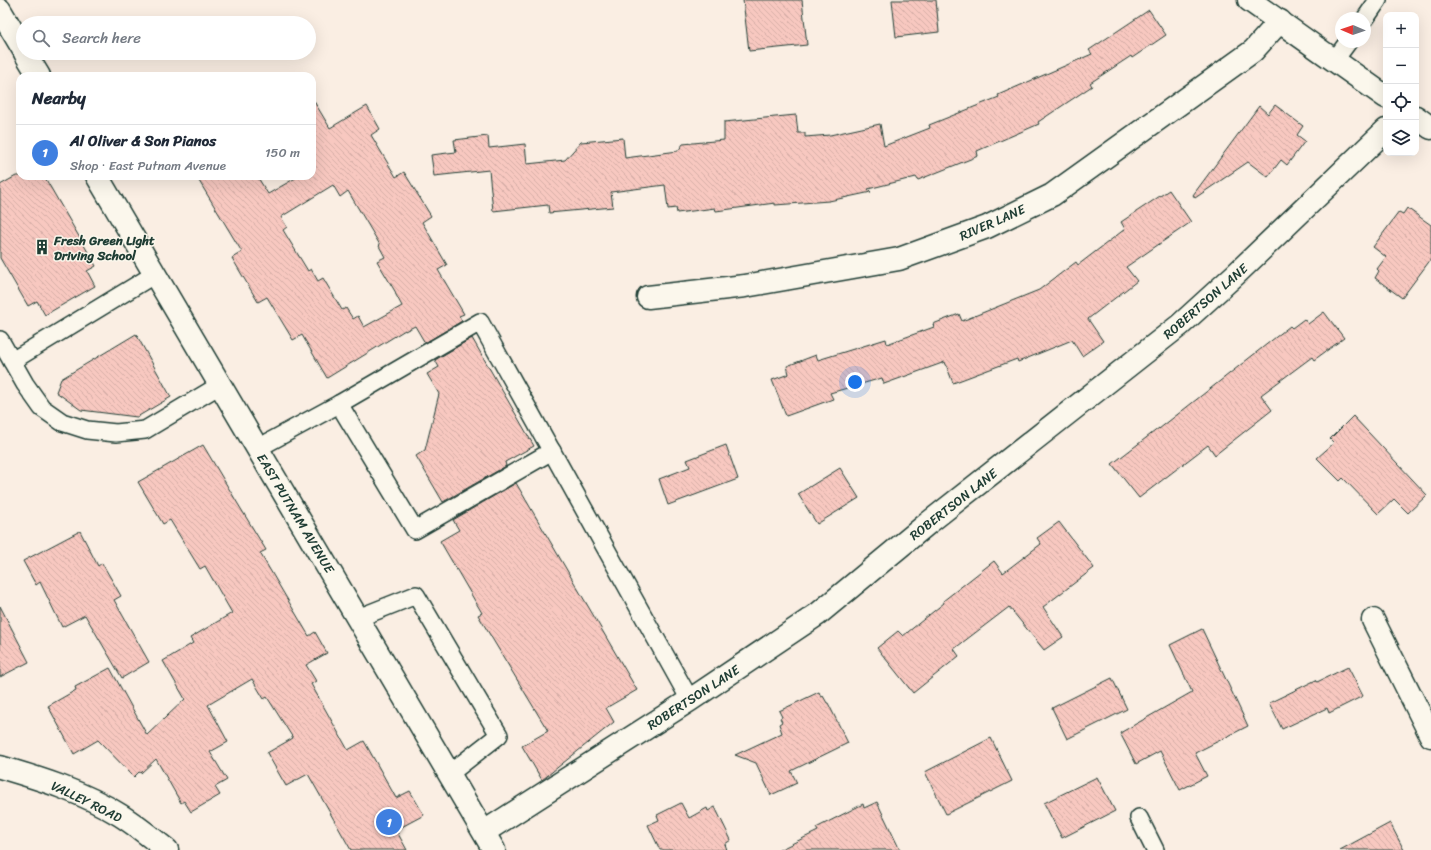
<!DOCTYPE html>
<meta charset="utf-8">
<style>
:root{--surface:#fff;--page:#f6f6f7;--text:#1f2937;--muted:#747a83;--line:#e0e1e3;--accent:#2563eb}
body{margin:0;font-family:Sriracha,sans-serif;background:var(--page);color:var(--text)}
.controls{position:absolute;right:12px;top:12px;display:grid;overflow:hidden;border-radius:8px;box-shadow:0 4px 16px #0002}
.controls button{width:36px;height:36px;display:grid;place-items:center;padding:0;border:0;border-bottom:1px solid var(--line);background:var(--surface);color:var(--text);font:20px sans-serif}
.compass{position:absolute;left:1335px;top:12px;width:36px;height:36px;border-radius:50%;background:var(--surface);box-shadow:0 4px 16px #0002;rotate:272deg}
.you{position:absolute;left:855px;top:382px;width:14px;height:14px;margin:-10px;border:3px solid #fff;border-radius:50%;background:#1a73e8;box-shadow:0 0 0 6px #1a73e833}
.badge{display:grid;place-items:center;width:26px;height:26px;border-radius:50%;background:var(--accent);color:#fff;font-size:13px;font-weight:700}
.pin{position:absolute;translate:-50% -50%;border:2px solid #fff;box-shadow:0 1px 4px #0006}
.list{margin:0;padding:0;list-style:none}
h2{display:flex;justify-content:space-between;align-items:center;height:52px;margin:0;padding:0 16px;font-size:17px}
h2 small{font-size:13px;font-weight:400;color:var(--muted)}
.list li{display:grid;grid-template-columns:26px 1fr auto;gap:12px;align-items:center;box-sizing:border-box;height:56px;padding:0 16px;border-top:1px solid var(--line)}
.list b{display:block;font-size:15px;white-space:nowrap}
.list p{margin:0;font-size:13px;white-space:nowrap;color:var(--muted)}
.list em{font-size:13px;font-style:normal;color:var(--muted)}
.icon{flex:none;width:22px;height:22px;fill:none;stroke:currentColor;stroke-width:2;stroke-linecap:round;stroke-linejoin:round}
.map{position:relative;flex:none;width:1431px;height:850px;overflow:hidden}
.search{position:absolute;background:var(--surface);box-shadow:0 4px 16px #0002;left:16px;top:16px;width:300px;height:44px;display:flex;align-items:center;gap:10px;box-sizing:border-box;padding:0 14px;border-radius:22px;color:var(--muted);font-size:15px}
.panel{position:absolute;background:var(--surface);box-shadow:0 4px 16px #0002;left:16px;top:72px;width:300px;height:108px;border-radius:12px}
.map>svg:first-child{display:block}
.building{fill:url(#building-back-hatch);stroke:#1f3d34;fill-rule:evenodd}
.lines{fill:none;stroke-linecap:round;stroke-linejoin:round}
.lane-casing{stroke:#1f3d34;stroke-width:20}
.street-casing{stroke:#1f3d34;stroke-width:25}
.secondary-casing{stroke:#1f3d34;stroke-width:25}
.primary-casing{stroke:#1f3d34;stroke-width:25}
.lane{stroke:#fbf7ec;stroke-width:17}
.street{stroke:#fbf7ec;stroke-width:22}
.secondary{stroke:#fbf7ec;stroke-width:22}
.primary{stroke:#fbf7ec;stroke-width:22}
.labels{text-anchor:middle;stroke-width:3;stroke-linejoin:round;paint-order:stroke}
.street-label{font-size:13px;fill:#1f3d34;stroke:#fbf7ec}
.poi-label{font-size:13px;font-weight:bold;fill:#1f3d34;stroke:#fbf7ec;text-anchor:start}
</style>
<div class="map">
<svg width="1431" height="850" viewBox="0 0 1431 850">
<defs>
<pattern id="building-back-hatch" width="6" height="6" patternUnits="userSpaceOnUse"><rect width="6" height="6" fill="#f8c8c0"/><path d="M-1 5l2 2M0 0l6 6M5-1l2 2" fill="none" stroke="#d4ada6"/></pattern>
</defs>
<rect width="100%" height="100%" fill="#faeee3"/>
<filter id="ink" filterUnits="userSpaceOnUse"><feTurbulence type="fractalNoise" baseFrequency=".025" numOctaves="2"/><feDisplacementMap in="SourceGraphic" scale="8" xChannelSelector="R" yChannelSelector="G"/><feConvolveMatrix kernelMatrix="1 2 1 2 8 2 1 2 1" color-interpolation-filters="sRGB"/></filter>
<g filter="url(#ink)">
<g class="building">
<polygon points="743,0 802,0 807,45 749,51"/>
<polygon points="892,0 936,0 939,32 896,37"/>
<polygon points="1149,10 1166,35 1132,58 1131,56 1090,83 1092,86 1038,122 1039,124 977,151 978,156 918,180 916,177 868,189 871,192 829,201 775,205 775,203 716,211 715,208 677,213 676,208 668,209 665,185 611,192 613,207 549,213 548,205 493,211 489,170 434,176 431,155 456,152 454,140 488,136 489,148 525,144 527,164 565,160 581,142 623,138 625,158 678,151 683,144 724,140 724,122 796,115 798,133 805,133 805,137 830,135 880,124 884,146 930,128 929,125 999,97 998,95 1092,54 1089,50"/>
<path d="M312 98 330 128 367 106 380 129 371 135 396 177 404 172 431 216 422 222 447 265 438 270 464 314 459 316 462 321 425 343 415 326 405 331V330L327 378 302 335 293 340 267 297 258 302 232 258 242 252 196 176H257L268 194 299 176H312ZM333 185 340 197 348 191 380 245 379 246 385 257 377 261 396 293H395L402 306 364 327 358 316 353 319 346 308 342 310 323 278 318 281 311 269 308 271 283 230 287 227 281 217Z"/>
<polygon points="1275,105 1303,126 1297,135 1305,141 1287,165 1281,160 1268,177 1248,162 1195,198 1193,195 1259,106 1268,114"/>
<polygon points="16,176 44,176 96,266 87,271 95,286 45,315 37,301 28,306 0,258 0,185"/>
<polygon points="1169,190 1191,222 1126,267 1137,281 1088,319 1103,341 1082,356 1072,340 1018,362 1017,359 953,383 945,362 884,384 882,378 830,393 833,399 786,416 772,380 789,374 787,366 816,355 818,360 886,339 887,344 934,327 933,324 959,314 962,321 1039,290 1076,262 1078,265 1125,229 1121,222"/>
<polygon points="1407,208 1431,225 1431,259 1402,298 1375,278 1379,271 1377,269 1386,257 1373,247 1399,212 1403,214"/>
<polygon points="1324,312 1344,338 1314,360 1312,357 1261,395 1272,410 1215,455 1208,445 1139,498 1112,464 1159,428 1159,429 1290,326 1292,328 1304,319 1308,324"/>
<polygon points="136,334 171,397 137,417 81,410 56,392 61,379"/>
<polygon points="472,338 534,446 505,462 506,466 443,502 416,456 425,450 439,394 427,374 439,367 435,360"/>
<polygon points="1353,416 1427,495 1408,513 1394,499 1378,514 1343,478 1340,481 1317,458 1334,443 1330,439"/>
<polygon points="203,445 238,504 266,550 260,553 309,636 315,632 327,653 306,665 316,681 311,684 348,750 364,741 396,798 410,791 424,815 396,830 407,850 351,850 308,774 286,786 267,753 293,738 267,697 264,699 252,679 208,705 228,742 210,752 227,780 215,787 220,795 191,812 184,801 181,803 156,759 141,773 139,772 134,777 98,740 74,754 48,706 76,690 75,687 110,668 147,735 185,699 163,661 193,643 190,638 232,613 205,566 200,569 170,520 163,524 138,482"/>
<polygon points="726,445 738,479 668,505 659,479 690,467 687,460"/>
<polygon points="840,468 859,498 817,524 798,494"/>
<polygon points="516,483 637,690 606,708 614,722 542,780 522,746 548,731 478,615 482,613 440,541 459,530 453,520"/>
<polygon points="1059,522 1094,568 1043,607 1063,637 1044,650 1009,607 954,649 959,656 913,693 877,648 898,631 903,636 944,603 943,601 994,561 1003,573 1041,544 1037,538"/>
<polygon points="80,531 98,566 102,563 121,596 114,600 149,662 122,678 85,615 62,627 40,582 36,585 23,561"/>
<polygon points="0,606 29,662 0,677"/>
<polygon points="1202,629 1248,726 1195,753 1207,776 1180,790 1160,751 1136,764 1120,733 1192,692 1170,645"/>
<polygon points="1348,667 1363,696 1329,713 1327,708 1282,729 1269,703 1316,680 1317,682"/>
<polygon points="1112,678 1127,709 1067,739 1052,708"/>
<polygon points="819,692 821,697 823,696 827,703 828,703 848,743 791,771 797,783 771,795 756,763 735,755 782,733 779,724 782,722 780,718 782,717 779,711"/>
<polygon points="991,738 1012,781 946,814 925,772"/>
<polygon points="1097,777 1115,811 1062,838 1044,803"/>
<polygon points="877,802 900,850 779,850 818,831 816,828 863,804 864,808"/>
<polygon points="681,803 689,818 707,808 708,811 715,807 731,840 725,844 727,850 660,850 648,825 659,820 657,815"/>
<polygon points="1390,823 1404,850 1340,850"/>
</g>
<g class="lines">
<g class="lane-casing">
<g id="lane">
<polyline points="1365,19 1378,0"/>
<polyline points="1334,61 1348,42"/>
<polyline points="0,340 25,384 42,408 62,422 87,430 116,433 145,430 220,385"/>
<polyline points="12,361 155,274"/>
<polyline points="339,404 415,530 552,451"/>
<polyline points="258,448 339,404 480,322 690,700"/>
<polyline points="358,618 416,595 499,735 449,774"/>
<polyline points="1139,818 1155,850"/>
</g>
</g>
<g class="street-casing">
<g id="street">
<polyline points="648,297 745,286 899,259 987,227 1052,195 1253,51 1280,21"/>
<polyline points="1373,620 1431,736"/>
<path d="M0 767C41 779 83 792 120 815 136 825 152 838 167 850"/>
<polyline points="484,832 690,700 818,614 927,524 1180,325 1236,274 1386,130"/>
</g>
</g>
<g class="secondary-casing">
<g id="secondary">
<polyline points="1249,0 1386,97"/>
<polyline points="1416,117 1431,128"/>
</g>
</g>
<g class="primary-casing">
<g id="primary">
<polyline points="0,10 23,49"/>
<polyline points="25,53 39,76"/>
<polyline points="97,176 494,850"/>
</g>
</g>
<use href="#lane" class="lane"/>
<use href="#street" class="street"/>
<use href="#secondary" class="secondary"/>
<use href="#primary" class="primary"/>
</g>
</g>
<defs>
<g id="building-bare" transform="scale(1.2)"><path d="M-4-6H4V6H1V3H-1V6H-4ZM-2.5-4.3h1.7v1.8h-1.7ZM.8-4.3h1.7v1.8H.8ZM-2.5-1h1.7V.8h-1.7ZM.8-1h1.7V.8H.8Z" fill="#1f3d34" stroke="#fbf7ec" stroke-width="2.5" paint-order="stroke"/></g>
</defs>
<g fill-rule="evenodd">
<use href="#building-bare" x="42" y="247"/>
</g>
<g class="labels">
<g class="street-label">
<text transform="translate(992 222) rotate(-24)" y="5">RIVER LANE</text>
<text transform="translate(1205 301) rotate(-41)" y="5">ROBERTSON LANE</text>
<text transform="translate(953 504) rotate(-38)" y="5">ROBERTSON LANE</text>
<text transform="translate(296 513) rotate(59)" y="5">EAST PUTNAM AVENUE</text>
<text transform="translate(693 697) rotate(-33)" y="5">ROBERTSON LANE</text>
<text transform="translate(87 801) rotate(26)" y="5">VALLEY ROAD</text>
</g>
<g class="poi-label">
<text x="54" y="245">Fresh Green Light<tspan x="54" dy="15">Driving School</tspan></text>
</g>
</g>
</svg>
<div class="controls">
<button>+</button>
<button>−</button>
<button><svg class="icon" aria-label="locate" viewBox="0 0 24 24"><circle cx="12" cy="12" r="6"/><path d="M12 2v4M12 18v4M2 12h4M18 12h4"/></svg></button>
<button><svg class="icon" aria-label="layers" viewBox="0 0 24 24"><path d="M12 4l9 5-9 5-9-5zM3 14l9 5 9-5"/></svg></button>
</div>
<svg class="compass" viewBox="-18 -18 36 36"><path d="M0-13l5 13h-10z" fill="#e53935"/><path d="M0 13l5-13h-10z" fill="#747a83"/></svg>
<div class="you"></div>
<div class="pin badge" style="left:389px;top:822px;background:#3f7fe0">1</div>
<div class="search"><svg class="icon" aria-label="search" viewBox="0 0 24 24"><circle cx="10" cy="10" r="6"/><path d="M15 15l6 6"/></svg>Search here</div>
<section class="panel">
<h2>Nearby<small></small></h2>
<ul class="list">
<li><span class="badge" style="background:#3f7fe0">1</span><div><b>Al Oliver &amp; Son Pianos</b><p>Shop · East Putnam Avenue</p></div><em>150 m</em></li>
</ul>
</section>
</div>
